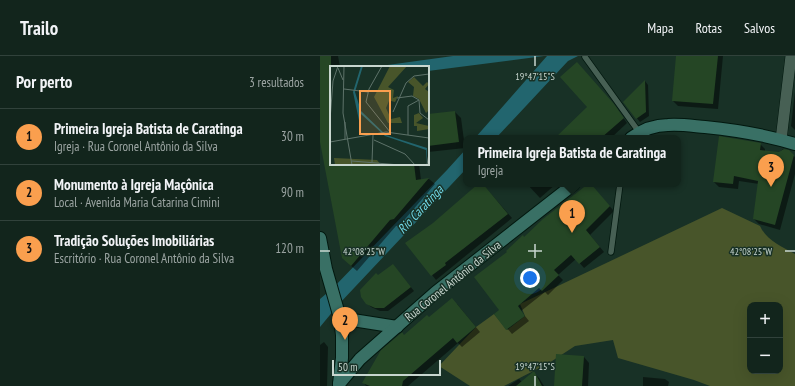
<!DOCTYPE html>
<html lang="pt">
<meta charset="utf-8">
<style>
:root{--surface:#12251c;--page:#1f3129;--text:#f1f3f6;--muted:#9ca5a3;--line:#31423b;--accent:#fa9f4e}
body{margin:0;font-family:"PT Sans Narrow",sans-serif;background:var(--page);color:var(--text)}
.controls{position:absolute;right:12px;bottom:12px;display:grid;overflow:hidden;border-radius:8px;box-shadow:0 4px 16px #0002}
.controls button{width:36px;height:36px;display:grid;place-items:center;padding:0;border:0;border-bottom:1px solid var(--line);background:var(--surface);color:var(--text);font:20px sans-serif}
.scale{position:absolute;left:12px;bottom:10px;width:109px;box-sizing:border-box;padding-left:4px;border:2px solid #c8d6cf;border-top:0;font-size:11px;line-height:14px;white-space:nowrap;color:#c8d6cf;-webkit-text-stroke:3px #183126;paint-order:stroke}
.you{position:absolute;left:210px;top:222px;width:14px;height:14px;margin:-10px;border:3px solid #fff;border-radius:50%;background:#1a73e8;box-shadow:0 0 0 6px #1a73e833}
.badge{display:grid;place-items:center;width:26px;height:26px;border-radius:50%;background:var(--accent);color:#111;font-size:13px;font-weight:700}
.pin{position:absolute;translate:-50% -33px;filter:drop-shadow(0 1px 2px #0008)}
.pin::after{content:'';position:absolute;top:21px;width:14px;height:12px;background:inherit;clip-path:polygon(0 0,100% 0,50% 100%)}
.popup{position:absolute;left:143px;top:79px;width:218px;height:52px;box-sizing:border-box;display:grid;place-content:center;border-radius:8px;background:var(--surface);filter:drop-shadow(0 1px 3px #0005);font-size:13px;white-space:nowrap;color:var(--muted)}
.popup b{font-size:15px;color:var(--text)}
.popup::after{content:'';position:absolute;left:50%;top:100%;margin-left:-8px;border:8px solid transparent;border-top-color:var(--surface)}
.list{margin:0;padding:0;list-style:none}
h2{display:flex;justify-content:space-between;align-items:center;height:52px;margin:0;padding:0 16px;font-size:17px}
h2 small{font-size:13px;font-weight:400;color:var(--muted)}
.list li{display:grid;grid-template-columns:26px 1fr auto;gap:12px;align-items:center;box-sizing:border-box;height:56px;padding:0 16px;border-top:1px solid var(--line)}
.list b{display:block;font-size:15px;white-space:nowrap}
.list p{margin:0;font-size:13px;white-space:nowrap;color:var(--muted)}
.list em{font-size:13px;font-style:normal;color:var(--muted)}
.map{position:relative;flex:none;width:475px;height:330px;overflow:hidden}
header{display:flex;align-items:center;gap:24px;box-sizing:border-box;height:56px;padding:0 20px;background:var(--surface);border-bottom:1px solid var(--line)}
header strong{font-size:19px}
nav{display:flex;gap:22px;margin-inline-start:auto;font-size:14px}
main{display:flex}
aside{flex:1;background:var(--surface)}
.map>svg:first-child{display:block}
.green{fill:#48552a;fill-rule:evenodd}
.water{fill:#22656e}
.shadow{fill:#0007}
.building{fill:#254625}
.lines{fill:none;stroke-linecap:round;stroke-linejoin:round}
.lane-casing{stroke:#02180f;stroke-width:7}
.street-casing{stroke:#02180f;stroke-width:12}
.secondary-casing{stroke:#02180f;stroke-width:14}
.lane{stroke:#476054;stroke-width:5.5}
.street{stroke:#476054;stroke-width:11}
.secondary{stroke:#397065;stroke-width:12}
.ticks{fill:none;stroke:#c8d6cf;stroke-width:1.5}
.labels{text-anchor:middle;stroke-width:3;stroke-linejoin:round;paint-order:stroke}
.street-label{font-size:12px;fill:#c8d6cf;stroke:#183126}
.water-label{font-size:13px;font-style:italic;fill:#71d8e6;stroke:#183126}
.inset-road{fill:none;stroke:#5e736a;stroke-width:1}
.view{fill:#fa9f4e;fill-opacity:0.15;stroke:#fa9f4e;stroke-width:2}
.inset-edge{fill:none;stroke:#c8d6cf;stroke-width:2}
.ticks-label{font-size:10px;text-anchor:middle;fill:#c8d6cf;stroke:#183126;stroke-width:3;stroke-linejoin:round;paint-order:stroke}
</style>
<header>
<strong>Trailo</strong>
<nav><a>Mapa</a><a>Rotas</a><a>Salvos</a></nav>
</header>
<main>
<aside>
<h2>Por perto<small>3 resultados</small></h2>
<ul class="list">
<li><span class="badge">1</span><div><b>Primeira Igreja Batista de Caratinga</b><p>Igreja · Rua Coronel Antônio da Silva</p></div><em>30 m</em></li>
<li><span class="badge">2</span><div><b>Monumento à Igreja Maçônica</b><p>Local · Avenida Maria Catarina Cimini</p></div><em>90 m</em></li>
<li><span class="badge">3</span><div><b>Tradição Soluções Imobiliárias</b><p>Escritório · Rua Coronel Antônio da Silva</p></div><em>120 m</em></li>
</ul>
</aside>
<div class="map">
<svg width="475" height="330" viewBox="0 0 475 330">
<rect width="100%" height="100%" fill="#183126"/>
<path class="green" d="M402 152 440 170C446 184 462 191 475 198V330H390L374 324 298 302 293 284 255 290 229 307 184 330H150L119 310 156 271 174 258 187 274 205 260 200 248ZM430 249H460V315H430Z"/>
<g class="water">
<polygon points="133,0 224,0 108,15 108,11 53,11"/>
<polygon points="227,0 258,0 248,5 176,82 155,82"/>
<polygon points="146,93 146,113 19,248 0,271 0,243 13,232 127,114"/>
</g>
<g class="shadow">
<polygon points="0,0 18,0 20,11 11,11 11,108 99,108 101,124 109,123 115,128 80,169 76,170 37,215 29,208 0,74"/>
<polygon points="357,0 403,0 398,53 358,50 353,45"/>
<polygon points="325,25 328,29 329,60 320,66 304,46"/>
<polygon points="475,36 475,74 471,70"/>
<polygon points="298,54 307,67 291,82 237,82"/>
<polygon points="135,56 141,62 145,92 108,96 108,59"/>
<polygon points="440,88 445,93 445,95 459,97 463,93 468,95 475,101 475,118 460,174 439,168 434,163 439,128 419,125 418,133 399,131 394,126"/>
<polygon points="160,128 162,128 165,131 192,162 116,224 87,187 114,167"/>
<polygon points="207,128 236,128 220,142"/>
<polygon points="274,133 294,155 270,179 284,196 264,212 256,203 238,219 243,224 228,239 225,236 201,255 209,265 192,278 175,258 181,254 188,196 204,182"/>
<polygon points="73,209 94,235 68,255 60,255 51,251 47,247 58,220"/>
<polygon points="137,248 160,276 142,291 138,287 88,330 46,330 44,327 84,280 109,262"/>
<polygon points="4,286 8,291 7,330 0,330 0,289"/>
<polygon points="264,301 269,307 268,330 235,330"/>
<polygon points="214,317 219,322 224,330 188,330 199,323 202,326"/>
<polygon points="323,321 345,323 349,326 348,330 323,330"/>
</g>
<g class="building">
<polygon points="0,0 11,0 11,108 94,108 96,124 109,122 74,163 70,164 31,210 22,202 0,86"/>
<polygon points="356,0 398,0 393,48 352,45"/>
<polygon points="257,6 294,48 304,62 281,82 235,82 267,51 240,21"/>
<polygon points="325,24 326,56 316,63 303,46"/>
<polygon points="135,55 139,86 108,90 108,58"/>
<polygon points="399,80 441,87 440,94 459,96 464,93 469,94 474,99 455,169 433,163 438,125 414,120 413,128 393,126"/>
<polygon points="158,128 163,128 188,158 125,207 126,209 111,220 85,187 113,167"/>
<polygon points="268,128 271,128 290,150 266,174 280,191 259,208 251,199 234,214 239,219 222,235 219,232 198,250 205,260 186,274 174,258 179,254 154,221 187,196 186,195 203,179 204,181 223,163"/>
<polygon points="73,208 91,231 64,252 55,252 46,248 41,241 40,234 56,217 58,219"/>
<polygon points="132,242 156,271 137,287 133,282 83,325 82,330 50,330 42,327 61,294 80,278 82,276 84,279 107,259 109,261"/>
<polygon points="236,298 264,300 262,330 234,330"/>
<polygon points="214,315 222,330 196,330"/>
</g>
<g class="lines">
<g class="lane-casing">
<g id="lane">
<polyline points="265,1 319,76"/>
<polyline points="291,196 300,128"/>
</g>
</g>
<g class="street-casing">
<polyline id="street" points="461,84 471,0"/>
</g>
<g class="secondary-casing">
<g id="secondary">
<path d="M311 82C322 74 335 69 348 69 360 68 373 70 385 71 415 74 446 79 475 88"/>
<polyline points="0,182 6,213 20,262 22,279 22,302 19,328"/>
<polyline points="20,262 77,271"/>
<polyline points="19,328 40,303 116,236 254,128"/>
</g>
</g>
<use href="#lane" class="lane"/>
<use href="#street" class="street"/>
<use href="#secondary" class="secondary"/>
</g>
<path class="ticks" d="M215 0V10M215 188V202M0 195H10M208 195H222M465 195H475M215 320V330"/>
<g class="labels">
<g class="street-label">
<text transform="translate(133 225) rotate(-39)" y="4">Rua Coronel Antônio da Silva</text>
</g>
<g class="water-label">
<text transform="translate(100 153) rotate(-47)" y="5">Rio Caratinga</text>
</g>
</g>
<g transform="translate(10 10)">
<rect width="99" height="99" fill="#183126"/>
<path d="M60 0H77L58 21 64 24 63 32 68 30 65 36 61 35V30L56 42 61 53 70 51 72 57H58L44 31ZM84 11 93 20 97 16 99 18 95 23 99 26V44L96 47 89 33 83 30 84 21 78 16ZM89 47 93 52 86 57 99 60V63L87 65V60H84V49ZM4 92 47 94 51 99H5Z" fill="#48552a"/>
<path d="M31 0H33L25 26 31 45 56 69 97 82 96 99V84L55 70 31 48V64L23 26Z" fill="#22656e"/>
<path class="inset-road" d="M14 0 13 47 22 99M52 0 39 23 36 36 60 66M8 2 13 14M14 23 38 26M67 32 82 30 89 34M63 46 76 17 84 10 99 8M0 54 3 15 8 0M15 56V73M78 69V40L89 34 90 47 99 54M44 74 75 88 85 99M0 76 56 66 99 72M22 95 70 99M42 96 43 69M97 99 99 87"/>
<path class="view" d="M30 25H60V68H30Z"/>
<rect width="99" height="99" class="inset-edge"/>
</g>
<g class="ticks-label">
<text x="215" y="24">19°47'15"S</text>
<text x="431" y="199">42°08'25"W</text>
<text x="44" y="199">42°08'25"W</text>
<text x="215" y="314">19°47'15"S</text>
</g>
</svg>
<div class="controls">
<button>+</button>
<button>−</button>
</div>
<div class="scale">50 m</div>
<div class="you"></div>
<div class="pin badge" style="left:252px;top:177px">1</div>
<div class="popup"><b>Primeira Igreja Batista de Caratinga</b>Igreja</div>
<div class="pin badge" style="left:25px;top:284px">2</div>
<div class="pin badge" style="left:451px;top:131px">3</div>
</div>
</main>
